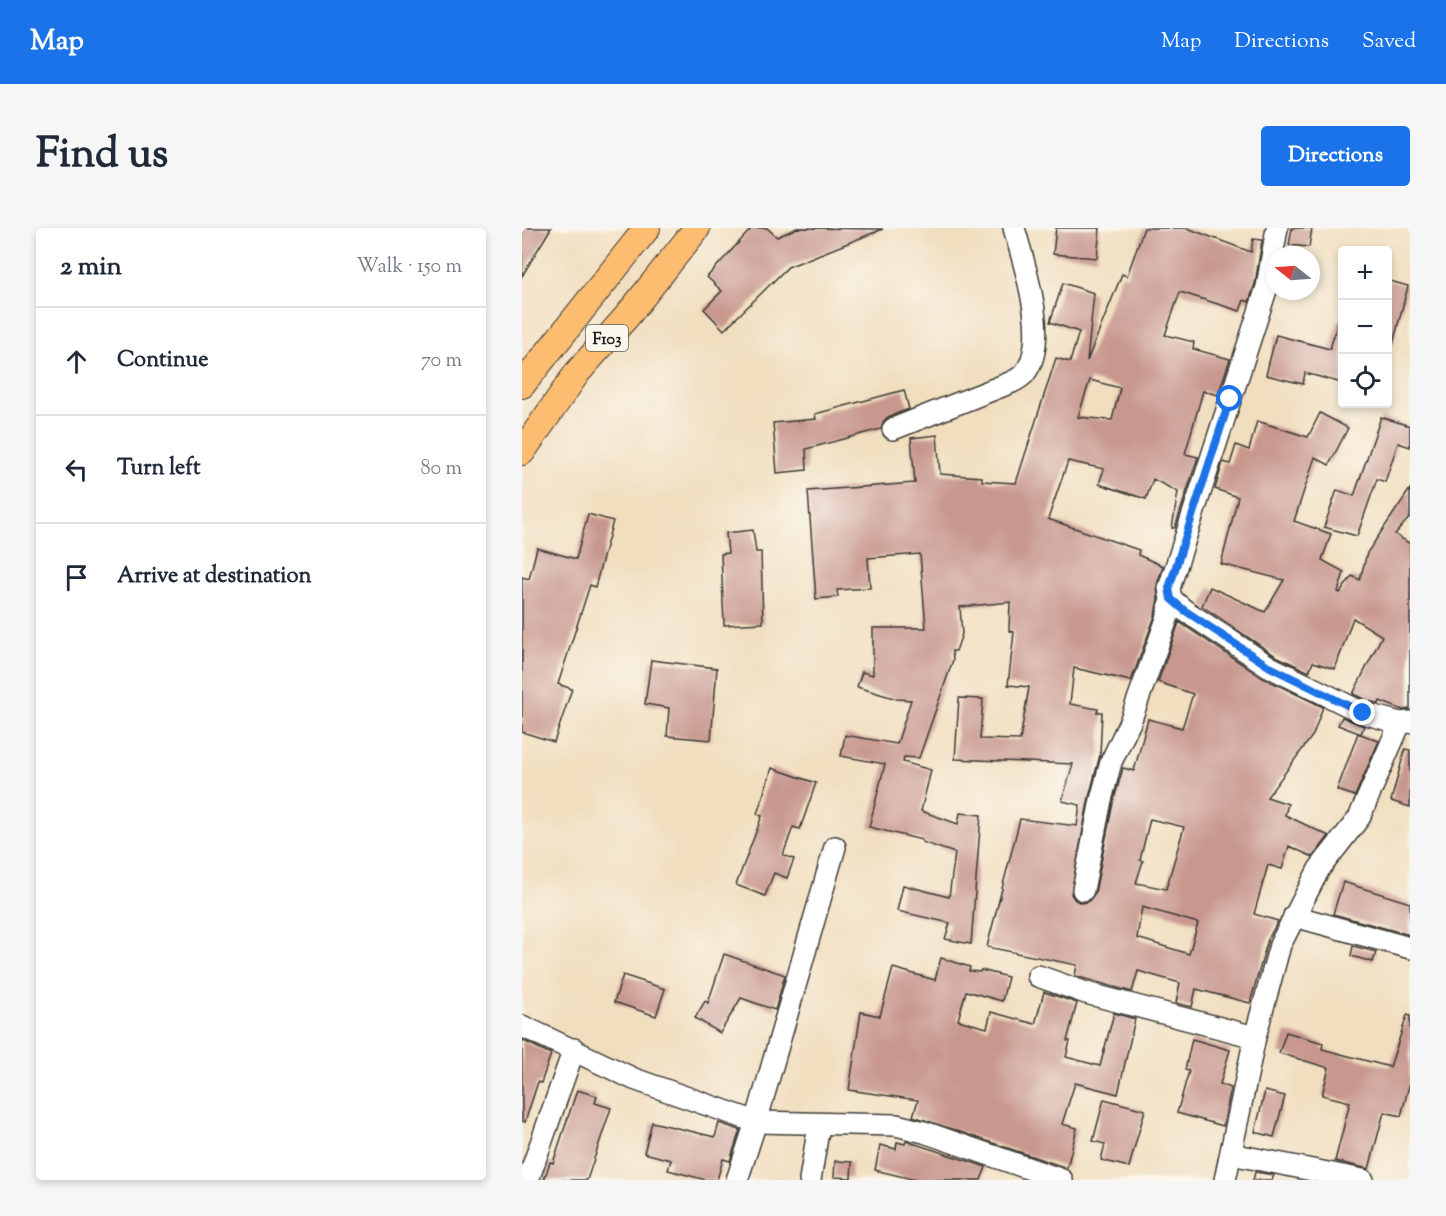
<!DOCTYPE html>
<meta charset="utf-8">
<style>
:root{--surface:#fff;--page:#f6f6f7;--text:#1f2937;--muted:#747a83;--line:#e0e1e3;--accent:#1a73e8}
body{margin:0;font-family:"Sorts Mill Goudy",serif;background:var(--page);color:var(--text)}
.controls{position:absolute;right:18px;top:18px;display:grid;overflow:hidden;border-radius:6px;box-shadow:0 3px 9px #0003}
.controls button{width:54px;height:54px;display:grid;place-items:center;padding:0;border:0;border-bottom:2px solid var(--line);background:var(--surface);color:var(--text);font:30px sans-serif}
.compass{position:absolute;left:744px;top:18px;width:54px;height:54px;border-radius:50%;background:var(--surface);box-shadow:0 3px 9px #0003;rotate:287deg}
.stop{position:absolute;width:18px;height:18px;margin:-14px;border:4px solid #1a73e8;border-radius:50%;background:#fff}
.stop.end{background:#1a73e8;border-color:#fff;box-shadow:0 2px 6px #0008}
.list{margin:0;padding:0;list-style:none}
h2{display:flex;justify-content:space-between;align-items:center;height:78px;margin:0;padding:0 24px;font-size:26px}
h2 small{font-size:20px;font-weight:400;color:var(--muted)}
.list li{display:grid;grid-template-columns:39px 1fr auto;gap:18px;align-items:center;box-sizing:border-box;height:108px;padding:0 24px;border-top:2px solid var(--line)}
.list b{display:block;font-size:22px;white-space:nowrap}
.list em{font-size:20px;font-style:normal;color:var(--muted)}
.icon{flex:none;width:33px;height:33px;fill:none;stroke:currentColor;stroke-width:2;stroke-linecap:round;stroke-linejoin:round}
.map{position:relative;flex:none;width:888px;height:952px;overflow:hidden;border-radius:6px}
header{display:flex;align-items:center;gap:36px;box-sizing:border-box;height:84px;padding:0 30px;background:var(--accent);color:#fff}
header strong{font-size:28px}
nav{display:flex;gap:33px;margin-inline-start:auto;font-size:21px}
.intro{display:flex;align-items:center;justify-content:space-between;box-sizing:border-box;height:144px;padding:0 36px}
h1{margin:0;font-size:42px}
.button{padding:15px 27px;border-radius:6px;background:var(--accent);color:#fff;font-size:21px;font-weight:700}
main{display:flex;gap:36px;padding:0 36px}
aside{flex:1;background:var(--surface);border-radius:6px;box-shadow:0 3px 9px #0003}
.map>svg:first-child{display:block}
.building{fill:#c8988f;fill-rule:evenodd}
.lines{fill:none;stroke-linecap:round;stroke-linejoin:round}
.minor-casing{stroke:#3c3934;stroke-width:24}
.major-casing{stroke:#3c3934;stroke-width:28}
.minor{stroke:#fff;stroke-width:21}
.major{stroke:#fcbd6f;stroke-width:26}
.route{stroke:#1a73e8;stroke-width:8}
.labels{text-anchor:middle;stroke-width:4.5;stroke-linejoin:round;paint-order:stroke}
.shield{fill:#fbf7ec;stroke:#5f5e5a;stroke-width:1.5}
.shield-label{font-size:16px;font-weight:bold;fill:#1c1c1c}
</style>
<header>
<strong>Map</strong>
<nav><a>Map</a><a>Directions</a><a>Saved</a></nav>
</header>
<div class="intro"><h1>Find us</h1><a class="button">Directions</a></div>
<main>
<aside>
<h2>2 min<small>Walk · 150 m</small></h2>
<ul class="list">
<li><svg class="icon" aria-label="ahead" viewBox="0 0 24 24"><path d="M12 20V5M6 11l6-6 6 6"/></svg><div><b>Continue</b></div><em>70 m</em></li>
<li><svg class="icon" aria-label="left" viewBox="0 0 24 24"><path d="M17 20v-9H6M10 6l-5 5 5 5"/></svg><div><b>Turn left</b></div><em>80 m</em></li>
<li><svg class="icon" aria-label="arrive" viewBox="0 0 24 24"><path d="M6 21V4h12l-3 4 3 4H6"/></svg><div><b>Arrive at destination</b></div></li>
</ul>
</aside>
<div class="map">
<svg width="888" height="952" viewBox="0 0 888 952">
<rect width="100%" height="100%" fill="#fbf7ec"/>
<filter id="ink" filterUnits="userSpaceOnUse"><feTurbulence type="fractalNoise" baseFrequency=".0167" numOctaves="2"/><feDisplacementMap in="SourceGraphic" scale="12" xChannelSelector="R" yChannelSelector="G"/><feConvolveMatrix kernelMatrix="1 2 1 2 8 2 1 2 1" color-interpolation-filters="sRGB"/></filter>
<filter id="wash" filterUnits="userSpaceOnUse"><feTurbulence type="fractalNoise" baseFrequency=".008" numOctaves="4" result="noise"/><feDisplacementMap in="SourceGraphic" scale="24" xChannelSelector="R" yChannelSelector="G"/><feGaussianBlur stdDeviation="1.35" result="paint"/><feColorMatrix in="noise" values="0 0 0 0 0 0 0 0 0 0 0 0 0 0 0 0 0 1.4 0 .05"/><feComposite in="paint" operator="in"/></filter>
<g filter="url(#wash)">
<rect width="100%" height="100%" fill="#f1debf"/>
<g id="blocks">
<g class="building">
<polygon points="0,0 29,0 0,48"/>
<polygon points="230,0 245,0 255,9 275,0 361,1 266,39 202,102 182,81 200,63 185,49"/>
<polygon points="534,0 578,0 575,30 531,26"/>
<path d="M622 0H665L729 24 731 11 740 12 733 56 727 74 722 72 718 83 658 64 643 107 672 114 671 121 708 131 696 167 681 163 663 226 676 229 653 300H650L656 264 631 251 624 271 577 256 582 241 546 233 526 291 617 322 616 327 641 338 635 357 636 371 633 388 609 453 552 440 548 476 576 481 575 484H580L578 527 567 569 549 666 553 672 559 675 566 674 573 665 591 575 601 540 612 543 626 491 660 500 671 466 636 454 657 394 741 450 801 479 791 507 745 569 766 576 763 587 807 608 791 629 767 618 760 641 746 637 732 686 756 693 746 711 728 775 674 761 670 779 654 775 658 755 616 743 610 764 553 748 555 737 465 719 498 591 555 598 558 577 540 573 551 536 433 531 437 470 461 471 458 511 498 512 507 459 486 457 492 404 487 403 488 374 438 379 440 406 434 423H430L431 432 397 530 382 529 381 534 409 542 399 583 436 596 438 585 459 587 449 716 423 711 428 695 375 683 381 657 427 669 433 625 400 614V612L347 599 363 536 319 528 323 507 375 516 389 472 375 471 335 459 340 444 351 447V400H404L398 326 346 330 348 360 315 362 316 369 294 371 286 263 393 255 389 210 415 207 418 246 460 249V253L494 255 534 130 548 134 557 104 528 94 541 55 572 65 565 133 600 46 605 48ZM568 152 598 160 590 192 556 189ZM628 591 662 599 644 661 614 655 621 633 618 632ZM620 679 676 695 667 726 615 710Z"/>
<polygon points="770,0 790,0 787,19 767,17"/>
<polygon points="868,53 886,58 871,116 866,115 866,64"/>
<polygon points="816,92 820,92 820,155 783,145 781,156 744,147 754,107 808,121"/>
<polygon points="382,162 387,181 366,189 361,194 359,201 284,221 285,242 255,245 251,195 294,191 293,186"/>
<polygon points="798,185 826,200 807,237 793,229 772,293 809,306 800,332 822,344 816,364 818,365 830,348 838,352 845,325 888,261 888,289 873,306 888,316 888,481 881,482 858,473 857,476 846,473 831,466 860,408 831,390 813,441 791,434 787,444 754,428 680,378 688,359 743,384 762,352 699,336 716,269 693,261 701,234 708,236 714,217 727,222 735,193 786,209"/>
<polygon points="859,189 888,198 888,219 876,215 863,254 855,251 835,308 802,299 815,262 832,268"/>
<polygon points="66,286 91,293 73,359 68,357 36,456 50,461 32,514 0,504 0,349 7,351 15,320 54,331"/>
<polygon points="231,302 234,324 239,324 241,395 202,397 199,326 206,325 204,305"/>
<polygon points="129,432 195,440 189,512 145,508 147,480 123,476"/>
<polygon points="820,489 842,498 839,506 816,497"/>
<polygon points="836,505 857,513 833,568 815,562"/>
<polygon points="883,521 888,522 888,579 869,573"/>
<polygon points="250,540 294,555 278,601 271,599 261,627 272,631 265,650 252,645 243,668 214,657 240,588 235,586"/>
<polygon points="821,654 888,675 888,707 811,686"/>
<polygon points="831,718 854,724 851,734 829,728"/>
<polygon points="202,726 263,747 253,782 219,770 198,805 173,790 183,773 186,775"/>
<polygon points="419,730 448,739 447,743 458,744 459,742 486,749 480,773 444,763 436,792 465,800 469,784 513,796 522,764 555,775 545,813 548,813 544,829 578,838 592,785 613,791 596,866 553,855 540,896 555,900 545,940 391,888 396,872 327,862 339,784 358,788 371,740 413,752"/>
<polygon points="101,747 143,761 134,788 92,774"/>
<polygon points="885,787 888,788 888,854 879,888 862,884 847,941 813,933 828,874 800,867 807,840 757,825 764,804 801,815 800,821 868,839"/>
<polygon points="670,811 708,822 698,856 709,860 701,898 655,885 667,843 663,842"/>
<polygon points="0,812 29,826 19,855 16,854 3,894 0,893"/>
<polygon points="55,862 75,868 73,875 89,880 65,952 22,952 28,934 31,935"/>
<polygon points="743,863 763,868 752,909 733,904"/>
<polygon points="582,871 623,882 607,939 579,932 583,916 571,913"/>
<polygon points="130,894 193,909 197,895 218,902 208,933 201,931 195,952 184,952 146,942 149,932 122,925"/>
<polygon points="384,913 464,939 459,952 394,952 353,942 358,917 374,921 375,914 383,916"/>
<polygon points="313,933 330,934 329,950 312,949"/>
<polygon points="733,944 752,947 750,952 731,952"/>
</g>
</g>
</g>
<g filter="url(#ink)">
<use href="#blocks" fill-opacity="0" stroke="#3c3934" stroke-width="1.5"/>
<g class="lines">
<g class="minor-casing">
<g id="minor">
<path d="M371 201 490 154C494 152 499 149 502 146 529 114 502 36 492 0"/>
<polyline points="649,371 662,382 748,439 841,485 878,495 888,494"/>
<polyline points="561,662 579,572 589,534 608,494 645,391 649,371 647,360 745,59 755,0"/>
<polyline points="772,688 888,720"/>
<polyline points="516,748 564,765 733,809"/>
<polyline points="0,798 112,851 234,894 374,897 402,904 540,952"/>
<polyline points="709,926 841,952"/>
<polyline points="6,952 52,821"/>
<polyline points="215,952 234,894 313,619"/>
<polyline points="288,952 297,897"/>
<polyline points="703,952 733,809 758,717 797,641 837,590 878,495"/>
</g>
</g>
<g class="major-casing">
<g id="major">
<polyline points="0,157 125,0"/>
<polyline points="0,224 55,145 106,87 175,0"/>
</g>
</g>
<use href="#minor" class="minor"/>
<use href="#major" class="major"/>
</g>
</g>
<g class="lines" filter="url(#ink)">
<polyline class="route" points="708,171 647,360 649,371 662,382 748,439 841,485"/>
</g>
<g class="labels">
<rect class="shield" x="64" y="97" width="42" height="26" rx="4.5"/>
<g class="shield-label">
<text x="85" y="116">F103</text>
</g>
</g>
</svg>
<div class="controls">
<button>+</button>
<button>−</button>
<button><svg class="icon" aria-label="locate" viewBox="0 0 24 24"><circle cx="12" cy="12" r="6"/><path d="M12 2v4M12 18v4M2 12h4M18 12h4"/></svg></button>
</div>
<svg class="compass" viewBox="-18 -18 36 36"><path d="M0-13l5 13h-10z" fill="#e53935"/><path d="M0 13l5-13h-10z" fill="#747a83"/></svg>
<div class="stop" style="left:708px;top:171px"></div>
<div class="stop end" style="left:841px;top:485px"></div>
</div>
</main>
